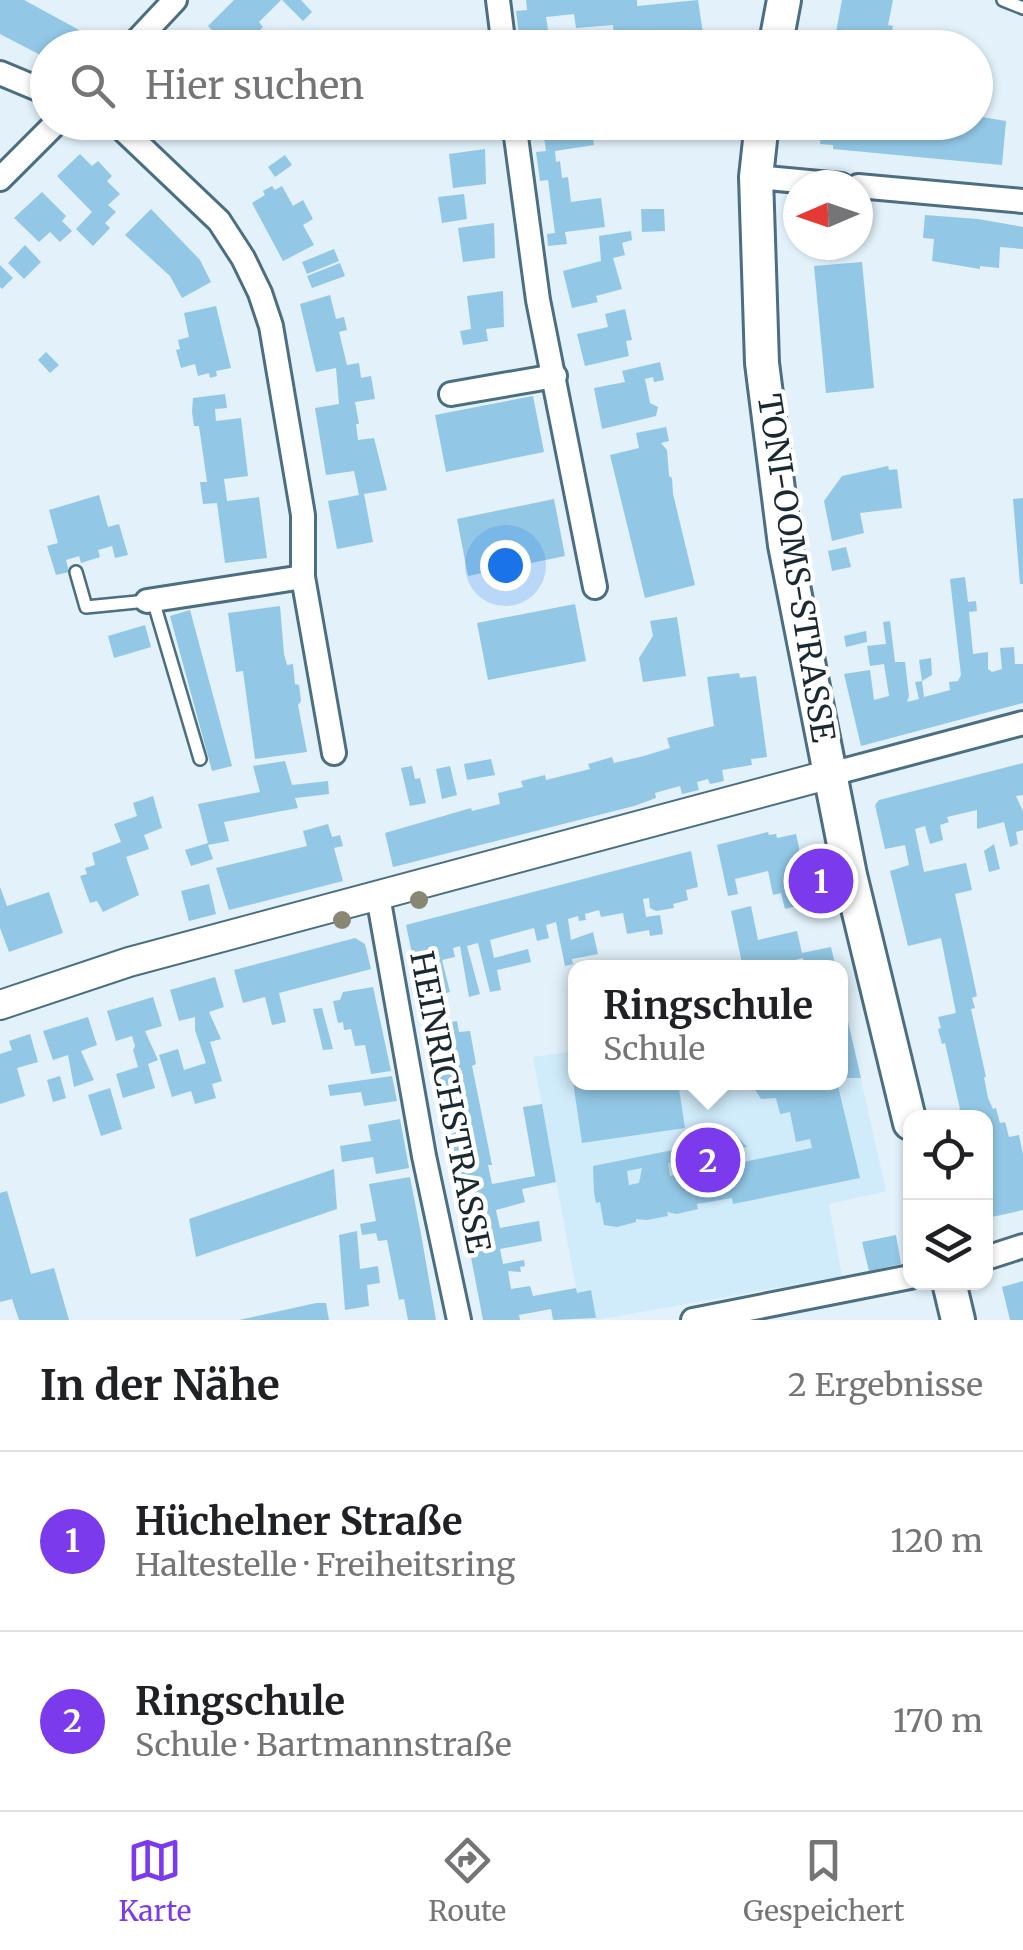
<!DOCTYPE html>
<html lang="de">
<meta charset="utf-8">
<style>
:root{--surface:#fff;--page:#f2f2f2;--text:#202124;--muted:#757577;--line:#e0e0e0;--accent:#7c3aed}
body{margin:0;font-family:Merriweather,serif;background:var(--page);color:var(--text)}
.controls{position:absolute;right:30px;bottom:30px;display:grid;overflow:hidden;border-radius:20px;box-shadow:0 2px 8px #0004}
.controls button{width:90px;height:90px;display:grid;place-items:center;padding:0;border:0;border-bottom:2px solid var(--line);background:var(--surface);color:var(--text);font:50px sans-serif}
.compass{position:absolute;left:783px;top:170px;width:90px;height:90px;border-radius:50%;background:var(--surface);box-shadow:0 2px 8px #0004;rotate:268deg}
.you{position:absolute;left:505px;top:565px;width:35px;height:35px;margin:-25px;border:8px solid #fff;border-radius:50%;background:#1a73e8;box-shadow:0 0 0 15px #1a73e833}
.badge{display:grid;place-items:center;width:65px;height:65px;border-radius:50%;background:var(--accent);color:#fff;font-size:32px;font-weight:700}
.pin{position:absolute;translate:-50% -50%;border:5px solid #fff;box-shadow:0 2px 10px #0006}
.popup{position:absolute;left:568px;top:960px;width:280px;height:130px;box-sizing:border-box;display:grid;place-content:center;border-radius:20px;background:var(--surface);filter:drop-shadow(0 2px 8px #0005);font-size:32px;white-space:nowrap;color:var(--muted)}
.popup b{font-size:38px;color:var(--text)}
.popup::after{content:'';position:absolute;left:50%;top:100%;margin-left:-20px;border:20px solid transparent;border-top-color:var(--surface)}
.list{margin:0;padding:0;list-style:none}
h2{display:flex;justify-content:space-between;align-items:center;height:130px;margin:0;padding:0 40px;font-size:42px}
h2 small{font-size:32px;font-weight:400;color:var(--muted)}
.list li{display:grid;grid-template-columns:65px 1fr auto;gap:30px;align-items:center;box-sizing:border-box;height:180px;padding:0 40px;border-top:2px solid var(--line)}
.list b{display:block;font-size:38px;white-space:nowrap}
.list p{margin:0;font-size:32px;white-space:nowrap;color:var(--muted)}
.list em{font-size:32px;font-style:normal;color:var(--muted)}
.icon{flex:none;width:55px;height:55px;fill:none;stroke:currentColor;stroke-width:2;stroke-linecap:round;stroke-linejoin:round}
.map{position:relative;flex:none;width:1023px;height:1320px;overflow:hidden}
.search{position:absolute;background:var(--surface);box-shadow:0 2px 8px #0004;left:30px;right:30px;top:30px;height:110px;display:flex;align-items:center;gap:25px;box-sizing:border-box;padding:0 35px;border-radius:55px;color:var(--muted);font-size:38px}
.sheet{height:490px;background:var(--surface)}
nav{display:flex;justify-content:space-around;align-items:center;box-sizing:border-box;height:140px;border-top:2px solid var(--line);background:var(--surface);font-size:28px;color:var(--muted)}
nav a{display:grid;justify-items:center;gap:5px}
nav .on{color:var(--accent)}
.map>svg:first-child{display:block}
.built{fill:#d0ebfa}
.building{fill:#92c8e6;fill-rule:evenodd}
.lines{fill:none;stroke-linecap:round;stroke-linejoin:round}
.service-casing{stroke:#4b6e80;stroke-width:16}
.minor-casing{stroke:#4b6e80;stroke-width:28}
.tertiary-casing{stroke:#4b6e80;stroke-width:32}
.secondary-casing{stroke:#4b6e80;stroke-width:38}
.service{stroke:#fff;stroke-width:11}
.minor{stroke:#fff;stroke-width:22}
.tertiary{stroke:#fff;stroke-width:28}
.secondary{stroke:#fff;stroke-width:32}
.tree{fill:#898674}
.labels{text-anchor:middle;stroke-width:9;stroke-linejoin:round;paint-order:stroke}
.street-label{font-size:32px;fill:#1a2931;stroke:#fff}
</style>
<div class="map">
<svg width="1023" height="1320" viewBox="0 0 1023 1320">
<rect width="100%" height="100%" fill="#e2f1fa"/>
<polygon class="built" points="846,1013 886,1191 829,1204 842,1276 596,1320 591,1290 577,1293 533,1057 575,1051 576,1082 840,1082 841,1014"/>
<g class="building">
<polygon points="0,0 24,0 81,31 72,48 48,48 48,59 0,34"/>
<polygon points="234,0 281,0 259,22 263,27 246,45 248,48 229,48 208,26"/>
<polygon points="282,0 301,0 312,12 303,21"/>
<polygon points="526,0 637,0 637,6 698,0 704,40 637,48 635,32 614,35 613,25 576,28 574,14 546,17 548,30 519,34 516,11 527,10"/>
<polygon points="842,0 893,0 888,25 893,26 889,48 833,48"/>
<polygon points="204,31 220,48 205,48 196,38"/>
<polygon points="976,116 1006,121 1002,165 833,149 833,145 820,144 822,122 976,122"/>
<polygon points="542,122 591,122 594,145 555,151 556,162 560,161 562,178 568,177 571,202 601,198 605,227 565,232 567,244 548,246 547,234 555,233 548,180 540,181 536,152 546,151"/>
<polygon points="485,149 486,184 453,188 449,154"/>
<polygon points="80,154 92,166 98,161 112,176 107,181 120,194 108,205 116,212 105,223 110,228 93,246 76,229 92,212 57,176"/>
<polygon points="285,155 292,165 275,177 268,167"/>
<polygon points="272,186 275,190 282,186 293,206 303,200 313,219 303,225 314,245 283,261 252,203 265,195 263,191"/>
<polygon points="42,192 66,216 62,221 72,231 60,242 50,232 39,242 14,218"/>
<polygon points="464,194 467,219 442,223 438,197"/>
<polygon points="151,209 200,260 211,282 182,298 170,276 125,235"/>
<polygon points="641,209 664,209 665,231 642,232"/>
<polygon points="925,215 978,219 1023,227 1023,249 1000,247 999,268 980,266 980,269 932,261 934,239 923,238"/>
<polygon points="494,223 495,258 463,262 458,228"/>
<polygon points="631,231 632,240 622,243 625,255 613,258 622,289 596,296 598,302 572,308 563,271 601,261 599,236"/>
<polygon points="25,245 41,262 24,279 8,263"/>
<polygon points="334,249 339,261 307,274 302,262"/>
<polygon points="862,262 874,388 826,393 814,266"/>
<polygon points="340,263 345,276 312,288 307,276"/>
<polygon points="0,265 13,278 2,289 0,287"/>
<polygon points="503,291 504,327 486,329 488,341 463,345 460,331 471,329 467,296"/>
<polygon points="330,295 336,319 344,317 347,330 339,332 347,365 359,363 361,378 371,376 375,399 355,402 359,424 356,424 358,440 374,438 387,490 364,494 373,542 337,549 328,501 359,495 354,471 326,475 315,408 339,404 336,368 316,372 300,304"/>
<polygon points="216,306 231,368 216,371 217,376 210,378 209,373 198,376 195,364 181,368 176,350 180,349 178,340 189,337 184,313"/>
<polygon points="625,309 632,340 626,341 629,356 585,366 577,334 608,327 605,314"/>
<polygon points="46,352 59,365 50,373 38,360"/>
<polygon points="660,362 664,380 654,382 653,377 645,379 650,403 658,407 656,416 602,429 594,388 625,382 622,371"/>
<polygon points="225,394 227,408 215,409 216,421 241,418 248,476 224,479 227,501 259,497 267,558 225,563 217,503 203,504 200,482 207,482 199,426 194,426 192,412 193,398"/>
<polygon points="533,396 544,452 446,472 435,415"/>
<polygon points="666,427 669,441 661,443 667,450 669,476 672,478 673,494 695,585 645,598 610,455 639,448 636,433"/>
<polygon points="888,466 889,470 897,469 902,508 860,513 864,533 832,541 824,501 842,476"/>
<polygon points="99,495 108,527 119,524 128,555 115,558 112,546 98,550 100,557 81,563 79,556 66,560 69,572 56,575 47,546 58,543 49,510"/>
<polygon points="1023,498 1023,584 1020,584 1013,499"/>
<polygon points="554,499 565,556 468,576 457,519"/>
<polygon points="846,547 851,567 832,571 828,551"/>
<polygon points="965,577 968,602 976,601 977,611 969,612 973,654 988,652 988,669 992,672 1002,669 1000,648 1014,647 1015,664 1023,664 1023,703 861,746 844,674 870,670 874,700 889,696 884,664 870,666 867,646 886,644 883,622 890,621 895,662 905,662 909,696 907,702 919,699 915,682 922,681 924,697 950,690 949,682 958,681 961,675 950,579"/>
<polygon points="575,604 586,661 488,680 477,623"/>
<polygon points="280,606 284,654 287,665 293,664 295,684 299,685 301,701 298,705 307,752 255,759 243,671 236,672 228,613"/>
<polygon points="190,610 232,766 212,771 170,616"/>
<polygon points="677,617 686,676 643,682 639,658 653,636 650,621"/>
<polygon points="145,625 151,647 114,658 108,636"/>
<polygon points="866,631 867,642 846,647 844,636"/>
<polygon points="931,658 932,675 922,681 919,660"/>
<polygon points="739,673 740,678 756,676 767,757 751,759 752,765 722,770 724,781 710,784 708,779 697,782 699,790 682,794 680,786 655,793 656,798 634,806 393,867 385,833 471,808 472,811 500,804 498,793 523,787 521,781 545,775 546,780 590,769 588,764 612,757 614,763 644,756 670,748 667,738 714,726 707,677"/>
<polygon points="491,759 495,775 467,780 464,764"/>
<polygon points="285,761 292,785 328,781 329,794 295,798 298,808 224,822 229,841 208,845 213,859 191,866 185,850 208,843 198,804 260,792 253,766"/>
<polygon points="1023,763 1023,795 1016,796 1023,811 1023,830 1016,832 1018,844 1010,847 1004,822 977,829 977,810 947,817 949,822 940,825 943,840 930,844 925,826 915,829 924,872 966,863 972,890 955,894 977,996 972,998 975,1008 971,1009 986,1077 984,1077 988,1098 993,1109 996,1108 1000,1123 1005,1122 1009,1137 1019,1135 1023,1154 1023,1210 992,1217 989,1224 986,1225 986,1118 958,1117 957,1111 960,1109 945,1043 942,1044 938,1029 941,1028 938,1017 956,1013 941,938 908,946 890,871 909,865 905,845 885,849 875,805 879,800"/>
<polygon points="412,766 415,779 420,778 426,803 410,806 401,768"/>
<polygon points="450,766 457,795 442,799 436,769"/>
<polygon points="153,796 162,828 144,835 149,849 126,857 139,895 103,912 97,901 90,903 80,876 87,874 85,868 95,865 92,853 121,842 114,824 137,816 133,803"/>
<polygon points="328,824 332,837 340,835 343,846 334,848 343,881 229,910 216,868 307,846 303,831"/>
<polygon points="768,832 769,835 776,834 777,838 796,834 811,902 785,909 781,893 773,895 768,871 735,879 738,894 728,896 717,845"/>
<polygon points="994,844 1000,869 989,872 984,851"/>
<polygon points="691,851 698,887 686,890 688,900 673,904 674,908 656,911 650,908 649,898 643,899 646,917 660,915 663,934 650,936 649,930 627,934 623,913 601,917 599,910 585,914 586,920 579,921 578,916 568,919 571,940 593,932 598,954 572,959 573,964 565,966 556,922 546,925 549,938 537,941 534,928 490,940 494,958 528,949 531,962 497,970 501,990 490,992 478,943 467,946 480,994 469,997 460,946 453,948 455,957 442,960 450,992 421,999 417,976 423,975 424,979 434,977 429,954 413,958 406,925"/>
<polygon points="209,884 216,914 189,921 181,891"/>
<polygon points="0,887 7,906 49,892 63,933 9,952 0,928"/>
<polygon points="751,906 758,940 797,931 802,953 831,947 836,968 805,968 803,958 773,965 773,968 743,968 731,911"/>
<polygon points="355,938 365,944 371,969 279,993 286,1022 272,1025 265,997 243,1003 234,970"/>
<polygon points="215,977 224,1007 209,1012 221,1039 210,1042 222,1081 212,1084 216,1098 195,1104 191,1091 172,1097 159,1055 178,1049 184,1070 206,1063 195,1030 195,1017 179,1021 170,990"/>
<polygon points="373,987 391,1071 371,1074 365,1045 355,1046 351,1029 344,1030 343,1022 338,1023 333,1001 340,1000 343,992"/>
<polygon points="842,994 846,1013 861,1078 840,1078"/>
<polygon points="153,997 162,1026 145,1031 158,1060 148,1064 155,1088 123,1098 116,1074 138,1067 133,1050 135,1046 132,1036 116,1041 107,1011"/>
<polygon points="443,1002 447,1023 457,1021 459,1032 470,1031 476,1064 472,1066 492,1165 488,1165 492,1184 535,1176 523,1107 542,1104 556,1182 522,1189 525,1202 496,1210 500,1228 539,1221 542,1241 500,1249 503,1264 524,1260 525,1266 520,1267 521,1272 508,1271 511,1289 530,1286 533,1296 576,1288 577,1293 591,1290 596,1318 553,1320 551,1309 519,1315 520,1320 483,1320 423,1006"/>
<polygon points="322,1008 333,1049 323,1050 313,1009"/>
<polygon points="88,1017 97,1045 81,1051 94,1080 74,1087 68,1055 53,1060 43,1031"/>
<polygon points="30,1034 38,1062 17,1068 25,1096 0,1104 0,1054 12,1050 9,1041"/>
<polygon points="60,1076 66,1098 53,1102 47,1080"/>
<polygon points="392,1076 397,1101 364,1106 361,1092 330,1096 328,1085"/>
<polygon points="573,1082 678,1082 685,1128 582,1143"/>
<path d="M750 1082H837L860 1178 733 1204 732 1198 697 1204 698 1209 677 1214 667 1212 668 1216 647 1220 636 1219V1222L617 1227 604 1225 600 1202 596 1203 594 1192 593 1166 738 1137 747 1147 722 1152 724 1166 812 1148 810 1139 796 1142 790 1112 780 1114 776 1098 761 1099ZM689 1159 692 1172 670 1176 668 1163ZM642 1168 639 1183 629 1185 627 1171Z"/>
<polygon points="110,1088 122,1129 101,1136 88,1095"/>
<polygon points="400,1119 409,1168 376,1174 373,1157 342,1162 340,1146 371,1141 368,1125"/>
<polygon points="334,1169 337,1209 196,1257 189,1219"/>
<polygon points="410,1177 421,1234 436,1320 408,1320 404,1299 399,1300 387,1240 378,1241 376,1233 362,1235 360,1224 376,1221 369,1184"/>
<polygon points="7,1191 31,1274 54,1268 69,1320 19,1320 12,1299 0,1302 0,1193"/>
<polygon points="357,1231 360,1269 378,1266 380,1283 367,1285 369,1306 345,1310 339,1235"/>
<polygon points="896,1235 901,1264 869,1271 862,1242"/>
<polygon points="1023,1281 1023,1320 1010,1320 1002,1287"/>
<polygon points="316,1303 326,1303 329,1320 239,1320"/>
</g>
<g class="lines">
<g class="service-casing">
<g id="service">
<polyline points="1003,0 1023,8"/>
<polyline points="76,572 86,607 147,601"/>
<polyline points="153,600 200,759"/>
</g>
</g>
<g class="minor-casing">
<g id="minor">
<polyline points="498,0 504,48"/>
<polyline points="130,48 175,0"/>
<polyline points="0,73 48,93"/>
<polyline points="115,122 219,221 243,258 260,293 271,326 303,515 303,577 334,753"/>
<polyline points="514,122 538,300 595,587"/>
<polyline points="756,177 841,185"/>
<polyline points="0,179 57,122"/>
<polyline points="858,186 1023,201"/>
<polyline points="451,394 555,376"/>
<polyline points="147,601 303,577"/>
<polyline points="831,774 1023,723"/>
<polyline points="378,896 424,1156 459,1320"/>
<polyline points="986,1258 1023,1246"/>
<polyline points="693,1320 910,1277"/>
</g>
</g>
<g class="tertiary-casing">
<polyline id="tertiary" points="0,1005 129,962 831,774"/>
</g>
<g class="secondary-casing">
<g id="secondary">
<polyline points="775,48 784,0"/>
<polyline points="762,122 756,177 762,363 785,545 850,875 910,1123"/>
<polyline points="949,1282 958,1320"/>
</g>
</g>
<use href="#service" class="service"/>
<use href="#minor" class="minor"/>
<use href="#tertiary" class="tertiary"/>
<use href="#secondary" class="secondary"/>
</g>
<g class="tree">
<circle cx="419" cy="900" r="9"/>
<circle cx="342" cy="920" r="9"/>
</g>
<g class="labels">
<g class="street-label">
<text transform="translate(796 568) rotate(81)" y="11">TONI-OOMS-STRASSE</text>
<text transform="translate(450 1102) rotate(79)" y="11">HEINRICHSTRASSE</text>
</g>
</g>
</svg>
<div class="controls">
<button><svg class="icon" aria-label="locate" viewBox="0 0 24 24"><circle cx="12" cy="12" r="6"/><path d="M12 2v4M12 18v4M2 12h4M18 12h4"/></svg></button>
<button><svg class="icon" aria-label="layers" viewBox="0 0 24 24"><path d="M12 4l9 5-9 5-9-5zM3 14l9 5 9-5"/></svg></button>
</div>
<svg class="compass" viewBox="-18 -18 36 36"><path d="M0-13l5 13h-10z" fill="#e53935"/><path d="M0 13l5-13h-10z" fill="#757577"/></svg>
<div class="you"></div>
<div class="pin badge" style="left:821px;top:881px">1</div>
<div class="pin badge" style="left:708px;top:1160px">2</div>
<div class="popup"><b>Ringschule</b>Schule</div>
<div class="search"><svg class="icon" aria-label="search" viewBox="0 0 24 24"><circle cx="10" cy="10" r="6"/><path d="M15 15l6 6"/></svg>Hier suchen</div>
</div>
<section class="sheet">
<h2>In der Nähe<small>2 Ergebnisse</small></h2>
<ul class="list">
<li><span class="badge">1</span><div><b>Hüchelner Straße</b><p>Haltestelle · Freiheitsring</p></div><em>120 m</em></li>
<li><span class="badge">2</span><div><b>Ringschule</b><p>Schule · Bartmannstraße</p></div><em>170 m</em></li>
</ul>
</section>
<nav>
<a class="on"><svg class="icon" aria-label="map" viewBox="0 0 24 24"><path d="M3 6l6-2 6 2 6-2v14l-6 2-6-2-6 2zM9 4v14M15 6v14"/></svg>Karte</a>
<a><svg class="icon" aria-label="directions" viewBox="0 0 24 24"><path d="M12 3l9 9-9 9-9-9zM9 14v-3h6M13 9l2 2-2 2"/></svg>Route</a>
<a><svg class="icon" aria-label="saved" viewBox="0 0 24 24"><path d="M7 4h10v16l-5-4-5 4z"/></svg>Gespeichert</a>
</nav>
